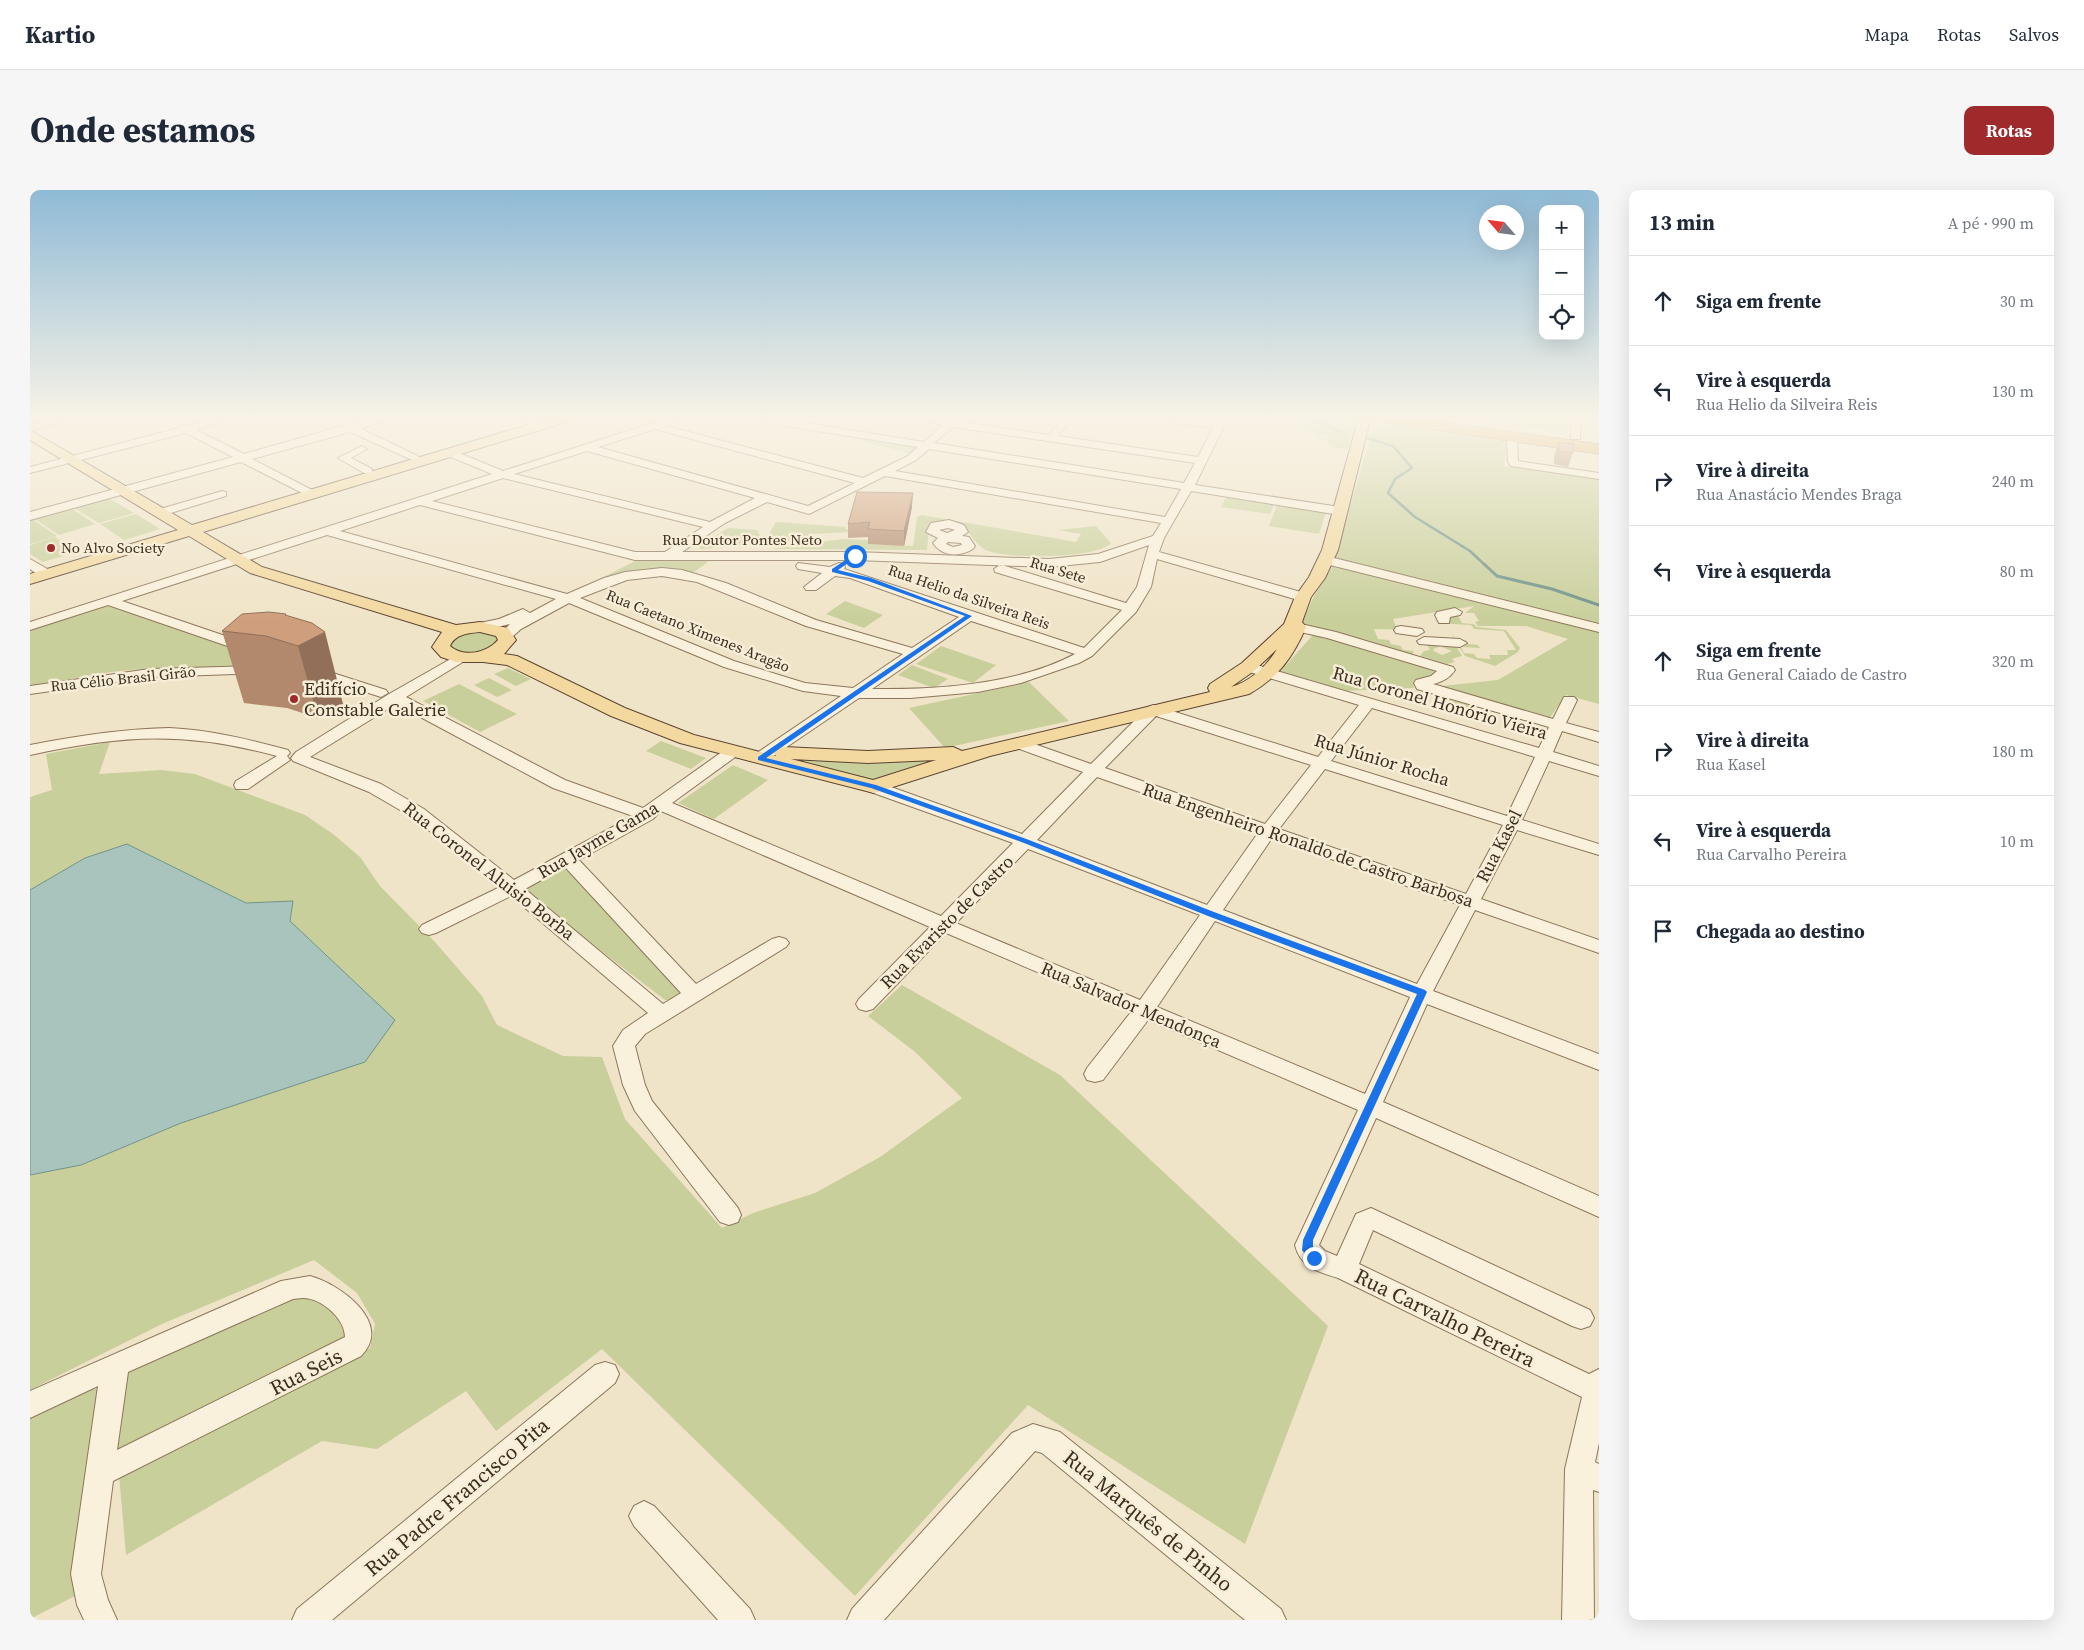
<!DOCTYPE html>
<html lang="pt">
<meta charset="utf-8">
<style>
:root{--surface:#fff;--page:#f6f6f7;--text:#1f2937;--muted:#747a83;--line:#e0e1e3;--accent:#9e2a2b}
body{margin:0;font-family:"Source Serif 4",serif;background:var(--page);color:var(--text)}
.controls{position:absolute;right:15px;top:15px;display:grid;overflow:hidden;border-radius:10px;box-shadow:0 5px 20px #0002}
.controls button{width:45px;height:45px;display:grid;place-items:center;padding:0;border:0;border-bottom:1px solid var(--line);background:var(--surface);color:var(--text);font:25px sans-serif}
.compass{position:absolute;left:1449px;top:15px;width:45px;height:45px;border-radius:50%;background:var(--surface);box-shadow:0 5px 20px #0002;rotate:298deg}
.stop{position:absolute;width:15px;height:15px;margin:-11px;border:4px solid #1a73e8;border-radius:50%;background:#fff}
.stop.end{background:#1a73e8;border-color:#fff;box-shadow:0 1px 5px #0008}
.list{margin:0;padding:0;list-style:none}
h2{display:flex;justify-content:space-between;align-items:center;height:65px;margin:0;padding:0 20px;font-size:21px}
h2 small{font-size:16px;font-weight:400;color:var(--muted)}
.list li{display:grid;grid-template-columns:32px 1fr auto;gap:15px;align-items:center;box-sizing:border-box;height:90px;padding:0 20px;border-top:1px solid var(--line)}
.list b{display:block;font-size:19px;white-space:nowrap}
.list p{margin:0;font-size:16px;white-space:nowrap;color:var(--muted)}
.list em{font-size:16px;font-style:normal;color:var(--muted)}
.icon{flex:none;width:28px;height:28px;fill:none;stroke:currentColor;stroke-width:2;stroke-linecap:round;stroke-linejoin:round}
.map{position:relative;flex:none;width:1569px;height:1430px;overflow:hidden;border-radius:10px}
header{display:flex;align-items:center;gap:30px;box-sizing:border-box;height:70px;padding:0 25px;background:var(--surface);border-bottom:1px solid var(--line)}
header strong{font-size:24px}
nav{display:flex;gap:28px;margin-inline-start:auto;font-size:18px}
.intro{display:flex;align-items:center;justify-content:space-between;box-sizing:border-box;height:120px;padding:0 30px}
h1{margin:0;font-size:35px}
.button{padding:12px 22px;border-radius:10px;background:var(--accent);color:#fff;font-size:18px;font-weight:700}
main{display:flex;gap:30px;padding:0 30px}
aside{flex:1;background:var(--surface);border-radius:10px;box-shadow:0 5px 20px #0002}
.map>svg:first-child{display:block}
.green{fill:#c9cf9b}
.water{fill:#a9c4bc;stroke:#6f938a}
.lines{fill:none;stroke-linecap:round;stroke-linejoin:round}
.stream-far1{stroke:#6f938a;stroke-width:2.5}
.stream{stroke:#6f938a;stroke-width:3}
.minor-casing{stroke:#8d765c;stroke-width:2}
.major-casing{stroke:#5b4430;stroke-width:2}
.highway-casing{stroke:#5b4430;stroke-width:1}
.minor{fill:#faf1dc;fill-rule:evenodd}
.major{fill:#f3d9a0;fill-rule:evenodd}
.highway{fill:#e0a458;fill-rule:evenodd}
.wall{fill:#b2896c}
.shaded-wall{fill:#916f58}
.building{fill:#cf9f7d;stroke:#916f58}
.route{fill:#1a73e8}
.poi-dot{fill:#9e2a2b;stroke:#f7eed8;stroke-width:2}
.labels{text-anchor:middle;stroke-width:5;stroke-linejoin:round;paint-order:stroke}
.far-street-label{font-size:15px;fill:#3d2e20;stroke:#f7eed8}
.far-poi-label{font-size:15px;fill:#3d2e20;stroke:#f7eed8;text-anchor:start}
.poi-label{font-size:18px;fill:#3d2e20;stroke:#f7eed8;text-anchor:start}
.street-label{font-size:18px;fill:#3d2e20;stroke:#f7eed8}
.near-street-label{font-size:21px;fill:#3d2e20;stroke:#f7eed8}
</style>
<header>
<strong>Kartio</strong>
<nav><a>Mapa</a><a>Rotas</a><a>Salvos</a></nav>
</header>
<div class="intro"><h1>Onde estamos</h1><a class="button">Rotas</a></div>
<main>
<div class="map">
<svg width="1569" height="1430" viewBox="0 0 1569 1430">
<rect width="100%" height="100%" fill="#f0e4c8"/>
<g class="green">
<polygon points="1262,230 1325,230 1317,260 1297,256 1301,255 1293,249 1303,248 1294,244 1290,246"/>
<polygon points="1437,230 1536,230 1537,242"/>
<polygon points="1345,233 1477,252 1474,276 1569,289 1569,514 1536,505 1519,529 1402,497 1468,490 1538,449 1496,436 1448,436 1445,432 1449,431 1444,423 1435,423 1444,416 1363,429 1366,437 1381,440 1344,439 1348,449 1359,450 1361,454 1371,456 1373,460 1384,461 1382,465 1274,436 1272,433 1283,408 1302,377"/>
<polygon points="812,243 891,256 881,264 810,245"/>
<polygon points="1196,307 1244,314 1240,324 1191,317"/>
<polygon points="78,308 104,323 69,333 44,318"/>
<polygon points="1247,315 1296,322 1289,344 1239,336"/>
<polygon points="41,318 65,334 29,345 5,329"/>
<polygon points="106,324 130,339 94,350 70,334"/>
<path d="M892 325 1046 352 1051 344 1028 340 1066 336 1081 353C1068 369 970 370 954 359 946 354 940 343 933 337L899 340 897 360 741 359 812 349 839 350 838 354 883 356 887 327Z"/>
<polygon points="2,329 27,346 0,354 0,330"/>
<polygon points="746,332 816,337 815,339 821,340 820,342 781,344 776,347 778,350 738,353 736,349"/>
<polygon points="698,338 727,340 734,354 670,359 669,356"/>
<polygon points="25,347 47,362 13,372 0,364 0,355"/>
<polygon points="607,370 676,370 678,372 664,382 568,390"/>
<polygon points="815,411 853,425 834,438 796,424"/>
<polygon points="77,415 240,470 227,476 122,478 81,482 0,496 0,439"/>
<polygon points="1427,424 1432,433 1443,434 1447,437 1476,440 1490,458 1488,462 1465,476 1435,466 1422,445 1426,449 1436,450 1438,454 1448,455 1450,458 1431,457 1434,463 1444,464 1447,468 1461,469 1459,465 1478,465 1477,460 1486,460 1474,441 1444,439 1441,435 1421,434 1413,425"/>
<path d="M446 441 466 445 469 452C454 466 437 465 418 459L423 447Z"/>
<polygon points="1287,445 1402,478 1404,482 1401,487 1386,490 1383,492 1384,498 1371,499 1375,501 1372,507 1349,501 1361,499 1311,501 1248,484 1282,446"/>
<polygon points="1395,451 1406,452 1409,457 1403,459 1404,461 1412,465 1422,461 1412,457 1408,452 1426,456 1432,466 1422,469 1425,472 1417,474 1390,466 1394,461 1400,460"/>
<polygon points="911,456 966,475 943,493 886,474"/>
<polygon points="882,475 918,489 904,498 868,485"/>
<polygon points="478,478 501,489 486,496 464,484"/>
<polygon points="459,488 482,500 467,507 444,495"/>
<polygon points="999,492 1039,531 915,558 879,518"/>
<polygon points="429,494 487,524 450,542 393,511"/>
<polygon points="1411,507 1444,516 1438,525 1433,523 1433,520 1406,513"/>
<polygon points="631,551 676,568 661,579 616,561"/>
<polygon points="80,552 69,584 132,580 165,584 275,625 303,644 330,667 350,696 404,751 452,806 467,835 533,866 572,867 595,929 692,1038 723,1023 785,1003 850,967 932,908 884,861 838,826 872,795 1030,885 1298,1136 1215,1354 998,1215 825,1406 572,1159 466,1241 436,1201 347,1259 292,1251 96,1365 89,1285 340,1158 345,1134 327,1103 284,1070 132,1134 0,1200 0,985 51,975 151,933 365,830 260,731 263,711 216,713 97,654 55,668 0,700 0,607 22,600 16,564"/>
<polygon points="921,566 844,590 764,572 761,569"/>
<polygon points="703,575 738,590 684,629 648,613"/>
<polygon points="534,675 650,802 651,804 640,811 635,810 493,701 495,697"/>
<polygon points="264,1101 309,1114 323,1147 82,1270 89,1190 102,1177"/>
<polygon points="59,1198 72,1200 51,1403 0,1429 0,1225"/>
</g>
<polygon class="water" points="97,654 216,713 263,711 260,731 365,830 335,872 151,933 51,975 0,985 0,700 55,668"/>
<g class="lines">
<g class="stream-far1">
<polyline points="1282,230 1310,242"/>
<polyline points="1337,248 1363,256 1382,278 1365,289 1358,303 1385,327 1440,361 1456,376"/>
</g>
<polyline class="stream" points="1454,374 1467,386 1522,399 1569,415"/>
<g class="minor-casing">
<g id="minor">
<polygon points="19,230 37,230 0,241 0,235"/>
<polygon points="179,230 197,230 166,240 214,264 319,234 356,230 331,239 398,271 397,273 389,273 320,242 222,269 286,302 286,306 278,306 211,272 0,330 0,322 203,267 156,243 0,283 0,277 149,238 149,235 158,236"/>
<polygon points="489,230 504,230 514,236 509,239"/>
<path d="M632 230H648L636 236 833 288 878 266 888 257 737 233 732 230H758L894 252 913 235 893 230H920L1019 245 1031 230H1041L1028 246 1168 267 1183 238 1144 233 1139 230 1186 232 1187 230H1197L1165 295 1310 317 1316 321 1310 325 1161 301 1134 348 1129 362 1278 404 1280 407 1278 410H1268L1127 369 1121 397 1106 422 1062 466 1049 473 991 493 948 502 880 508H829L736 571 730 573 722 568 724 565 811 506 773 501 694 477 539 413 491 439 481 448H471L469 445 480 434 450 441 445 440 443 437 445 434 469 429 493 419 500 423 526 409 297 345 92 411 222 455 224 458 222 461H212L78 415 0 440V432L462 284 416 265V261H424L473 281ZM923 237 1165 273 1154 293 904 253ZM625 239 825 293 778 316 568 257ZM899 259 1151 299 1135 327 865 281 886 270ZM557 261 725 308 680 332 484 284ZM855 286 1131 333 1123 346 1068 364 1019 369 825 362H652L695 333 737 312 779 324ZM473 288 673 337 635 362H605L402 311ZM390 315 605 370H825L1019 377 1070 372 1119 355 1107 397 1096 413 975 376 970 375 964 379 965 382 1092 420 1054 458 814 379 815 377 814 374 809 373 800 377 768 373 766 376 768 379 792 383 774 397 776 400H786L805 386 820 388 929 427 882 458 786 430 696 393 652 380 632 378 595 382 574 388 537 404 310 341ZM632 386 667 392 776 436 873 464 823 498 775 493 704 471 550 408 597 390ZM941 431 1045 464C987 495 906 500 842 499Z"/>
<polygon points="1540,230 1550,230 1550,249 1542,249 1541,247"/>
<polygon points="1482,245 1487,248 1488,271 1569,283 1569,289 1481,276 1478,272 1477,248"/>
<polygon points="332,256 337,259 321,268 342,279 342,283 334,283 308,268"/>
<polygon points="192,301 196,302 196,306 131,326 125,322 127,320"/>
<path d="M919 330 934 335 938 342 932 346 939 347 945 356 943 359C930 367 912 367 903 353L908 348 896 342 901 333ZM918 338 925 340 917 343 909 340ZM918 352 931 353 932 355 923 357 916 354Z"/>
<polygon points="1296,366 1569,434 1569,442 1292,373 1290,370 1292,367"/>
<polygon points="0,369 21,381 22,384 21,387 11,387 0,379"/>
<polygon points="1425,418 1432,422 1430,425 1420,427 1419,433 1409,433 1405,425 1407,422"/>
<path d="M1262 432 1306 442 1423 477 1425 480C1420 488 1412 492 1403 494L1523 529 1534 507H1544L1547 510 1536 533 1569 542V552L1532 541 1523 562 1569 576V586L1519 571 1492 630 1569 654V665L1487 640 1451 709 1569 750V763L1445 720 1403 801 1569 864V880L1397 814 1353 912 1569 1006V1027L1346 928 1289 1055 1295 1061 1307 1066 1326 1024 1341 1018 1560 1120 1564 1128 1560 1136 1551 1139 1542 1136 1343 1040 1329 1074 1559 1184 1569 1179V1253L1565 1272 1569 1274V1302L1563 1300 1564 1430H1532L1535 1279 1552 1207 1308 1088C1288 1082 1270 1077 1265 1055L1328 920 1118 830 1073 890 1065 892 1057 890 1054 884 1057 878 1101 822 916 743 843 819 836 821 829 819 826 814 829 809 900 737 631 621 623 629 549 670 666 794 742 749 749 747 756 749 759 753 756 757 615 844 605 856 615 895 622 911 708 1018 711 1025 708 1032 699 1035 690 1032 605 921 593 895 583 856 593 840 618 823 481 706 406 743 399 745 392 743 389 739 392 735 470 697 382 627 339 602 263 571 261 568 266 562 359 504 431 463 438 467 436 470 376 507 535 590 613 618 696 559H708L710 562 708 565 642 613 911 726 983 653 838 601 836 597 838 593H850L992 644 1053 582 981 556 979 553 981 550H993L1061 574 1118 517 1123 515 1288 567 1329 515 1213 480 1211 477 1213 474H1223L1509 558 1519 537 1387 499 1384 493 1386 490 1401 486 1407 481 1297 448 1257 439 1255 436 1257 433ZM366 514 523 598 603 626 484 690 394 619 351 594 280 567ZM1342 518 1505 567 1477 626 1301 571ZM1126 526 1281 575 1235 634 1075 578ZM1295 579 1473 635 1436 704 1249 639ZM1067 587 1228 643 1177 715 1007 650ZM1242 648 1430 715 1387 794 1193 720ZM998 659 1170 725 1110 810 926 733ZM535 677 651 803 633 814 495 699ZM1185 731 1380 807 1335 904 1127 817Z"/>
<polygon points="1371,436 1392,439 1394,442 1387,446 1366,443 1364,440 1366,437"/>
<polygon points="1394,447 1430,449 1437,453 1430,457 1389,454 1387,451"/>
<polygon points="230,476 237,480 235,483 120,487 0,504 0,496 120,479"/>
<polygon points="284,477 356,500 358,503 351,507 279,484 277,481"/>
<path d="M139 538C180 540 218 549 258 560L260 563 257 566 260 570 218 599H206L204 595 206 591 247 566C154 541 93 545 0 565V555C46 546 92 539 139 538Z"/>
<path d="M280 1086C310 1094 364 1133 331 1166L83 1291 71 1384 78 1410 87 1430H54L47 1415 41 1384 68 1196 0 1228V1201L251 1091ZM272 1108C290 1107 315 1128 315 1147L87 1260 98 1182 263 1109Z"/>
<polygon points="575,1172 585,1175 589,1184 585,1193 302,1430 262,1430 267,1419 565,1175"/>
<polygon points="1003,1234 1030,1242 1251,1419 1256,1430 1215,1430 1012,1263 1005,1261 854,1430 817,1430 822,1419 982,1243"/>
<polygon points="614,1311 624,1316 720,1419 725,1430 688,1430 604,1336 599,1326 604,1316"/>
</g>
</g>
<g class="major-casing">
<path id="major" d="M514 230H534L533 233 173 342 232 377 426 435 450 432 478 438 486 450 474 464 487 466 595 518 664 545 746 566 744 563 747 559 754 557 838 561 923 557 932 561 1180 502 1178 498 1180 494 1212 473 1254 434 1265 407 1279 387 1292 360 1328 230H1340L1308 360 1295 388 1281 407 1272 432 1276 437C1263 467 1248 488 1219 504L960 566 844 603 650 553 581 526 477 475 453 472H426L411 467 402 457 412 442 220 383 159 346 0 394V384L148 340 0 250V240L162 335ZM450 442 466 446 468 450C457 463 434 468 420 456 425 444 439 443 450 442ZM1247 459C1237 476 1220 492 1201 497L1224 481ZM761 569 838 573 906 570 843 590Z"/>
</g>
<g class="highway-casing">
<polygon id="highway" points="1355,230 1396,230 1569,254 1569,264 1362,234"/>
</g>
<use href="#minor" class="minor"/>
<use href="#major" class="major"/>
<use href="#highway" class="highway"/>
</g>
<g class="wall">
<polygon points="1529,253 1543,263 1538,277 1524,274 1524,266"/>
<polygon points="882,317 874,356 838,354 838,347 818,348 818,334"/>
<polygon points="257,426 313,514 288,528 257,518 214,513 192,441"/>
</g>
<g class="shaded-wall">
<polygon points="883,303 882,317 874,356 874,341"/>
<polygon points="295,442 313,514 288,528 268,456"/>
</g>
<g class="building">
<polygon points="1529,253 1544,254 1543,263 1529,261"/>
<polygon points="827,302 883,303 874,341 838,339 840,332 818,334"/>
<polygon points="239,422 256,424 255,425 282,433 295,442 268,456 236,446 192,441 212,424"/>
</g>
<linearGradient id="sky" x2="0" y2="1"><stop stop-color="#8fbad6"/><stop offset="0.53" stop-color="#f8f3e6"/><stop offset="1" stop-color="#f8f3e6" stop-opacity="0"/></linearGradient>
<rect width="1569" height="430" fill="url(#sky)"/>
<polygon class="route" points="823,365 828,366 808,380 841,388 942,426 736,568 846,595 999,650 1184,722 1395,800 1397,802 1283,1050 1283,1058 1289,1068 1288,1071 1280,1071 1272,1060 1273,1050 1387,804 1178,726 994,653 841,598 728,570 728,567 935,426 838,391 802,382 802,379"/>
<g class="poi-dot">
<circle cx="21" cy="358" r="5"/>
<circle cx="264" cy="509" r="5"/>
</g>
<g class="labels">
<g class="far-street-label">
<text x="712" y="355">Rua Doutor Pontes Neto</text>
<text transform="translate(1028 380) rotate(17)" y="5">Rua Sete</text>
<text transform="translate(939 407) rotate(19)" y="5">Rua Helio da Silveira Reis</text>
<text transform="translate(668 441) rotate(22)" y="5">Rua Caetano Ximenes Aragão</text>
<text transform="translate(93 489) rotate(-6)" y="5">Rua Célio Brasil Girão</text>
</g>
<g class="far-poi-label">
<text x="31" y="363">No Alvo Society</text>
</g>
<g class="poi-label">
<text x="274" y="505">Edifício<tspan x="274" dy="21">Constable Galerie</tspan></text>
</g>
<g class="street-label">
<text transform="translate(1410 513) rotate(16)" y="6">Rua Coronel Honório Vieira</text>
<text transform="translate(1352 570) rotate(17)" y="6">Rua Júnior Rocha</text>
<text transform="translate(568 650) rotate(-30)" y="6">Rua Jayme Gama</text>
<text transform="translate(1278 655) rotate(19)" y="6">Rua Engenheiro Ronaldo de Castro Barbosa</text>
<text transform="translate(1469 656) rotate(-63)" y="6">Rua Kasel</text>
<text transform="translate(459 681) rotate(38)" y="6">Rua Coronel Aluisio Borba</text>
<text transform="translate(917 732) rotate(-45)" y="6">Rua Evaristo de Castro</text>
<text transform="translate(1101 815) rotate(23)" y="6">Rua Salvador Mendonça</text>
</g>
<g class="near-street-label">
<text transform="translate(1415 1128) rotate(26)" y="7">Rua Carvalho Pereira</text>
<text transform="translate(276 1182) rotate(-27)" y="7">Rua Seis</text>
<text transform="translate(427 1307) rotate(-40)" y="7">Rua Padre Francisco Pita</text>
<text transform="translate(1118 1331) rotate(39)" y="7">Rua Marquês de Pinho</text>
</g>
</g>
</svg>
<div class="controls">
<button>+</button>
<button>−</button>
<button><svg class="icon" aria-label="locate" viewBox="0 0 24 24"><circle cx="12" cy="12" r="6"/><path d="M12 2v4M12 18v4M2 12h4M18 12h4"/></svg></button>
</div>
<svg class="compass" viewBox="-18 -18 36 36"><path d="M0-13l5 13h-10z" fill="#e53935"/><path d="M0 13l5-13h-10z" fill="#747a83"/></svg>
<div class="stop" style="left:825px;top:366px"></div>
<div class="stop end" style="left:1284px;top:1068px"></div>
</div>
<aside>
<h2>13 min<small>A pé · 990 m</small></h2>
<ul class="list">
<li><svg class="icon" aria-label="ahead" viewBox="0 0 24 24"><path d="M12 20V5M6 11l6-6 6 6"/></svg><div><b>Siga em frente</b></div><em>30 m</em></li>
<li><svg class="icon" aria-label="left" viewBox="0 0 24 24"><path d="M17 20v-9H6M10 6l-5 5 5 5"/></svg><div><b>Vire à esquerda</b><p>Rua Helio da Silveira Reis</p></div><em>130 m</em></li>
<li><svg class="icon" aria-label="right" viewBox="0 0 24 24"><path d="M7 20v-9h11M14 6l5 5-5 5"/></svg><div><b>Vire à direita</b><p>Rua Anastácio Mendes Braga</p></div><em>240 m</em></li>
<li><svg class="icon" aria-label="left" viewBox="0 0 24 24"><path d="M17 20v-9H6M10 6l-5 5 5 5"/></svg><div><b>Vire à esquerda</b></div><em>80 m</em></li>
<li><svg class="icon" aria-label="ahead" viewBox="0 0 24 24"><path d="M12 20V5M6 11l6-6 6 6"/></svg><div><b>Siga em frente</b><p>Rua General Caiado de Castro</p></div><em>320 m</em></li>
<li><svg class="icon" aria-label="right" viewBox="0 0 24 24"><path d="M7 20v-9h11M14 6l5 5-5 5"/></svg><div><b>Vire à direita</b><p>Rua Kasel</p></div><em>180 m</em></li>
<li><svg class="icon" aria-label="left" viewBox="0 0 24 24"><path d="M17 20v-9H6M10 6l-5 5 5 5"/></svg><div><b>Vire à esquerda</b><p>Rua Carvalho Pereira</p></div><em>10 m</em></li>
<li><svg class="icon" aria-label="arrive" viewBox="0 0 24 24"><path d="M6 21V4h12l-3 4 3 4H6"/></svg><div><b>Chegada ao destino</b></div></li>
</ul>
</aside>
</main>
